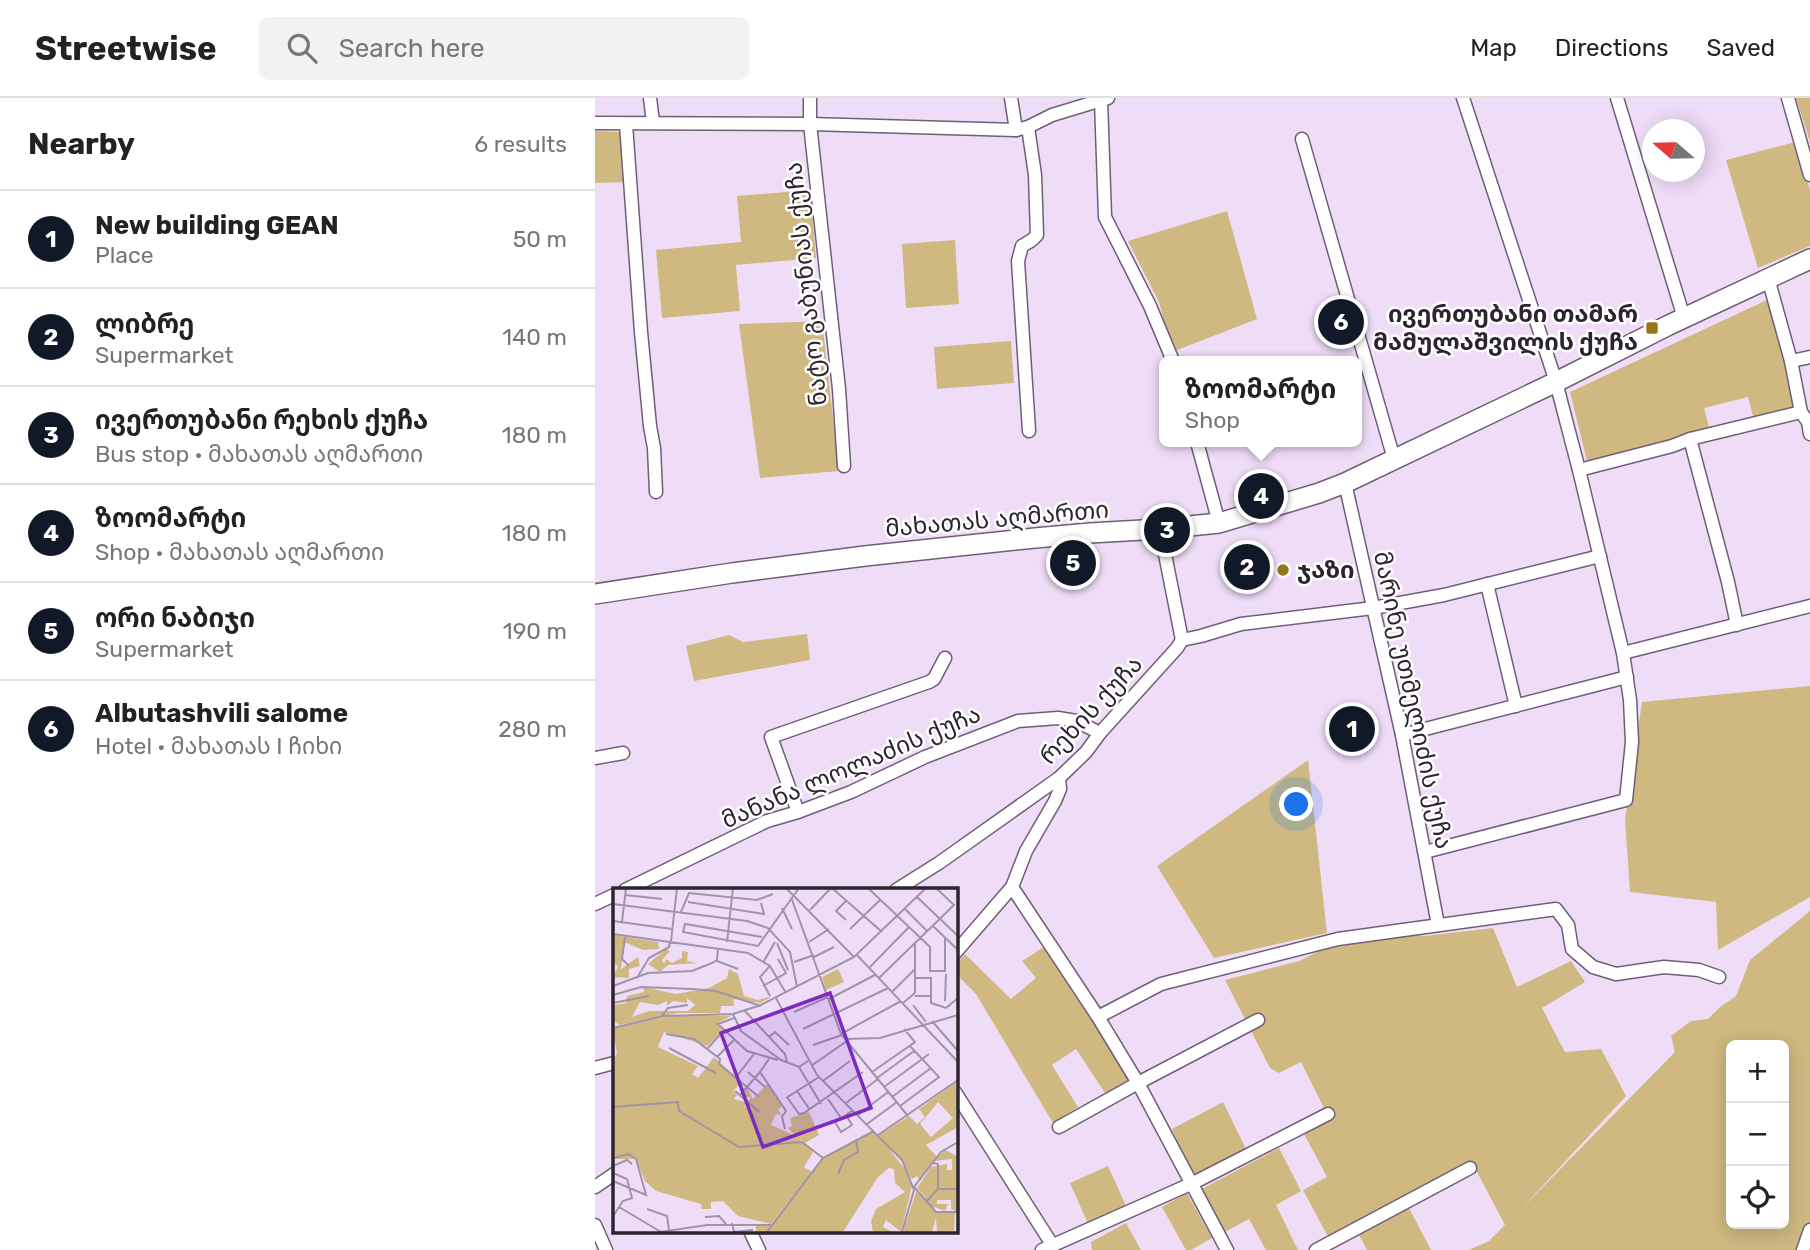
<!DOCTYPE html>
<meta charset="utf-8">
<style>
:root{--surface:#fff;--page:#f2f2f2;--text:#222;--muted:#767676;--line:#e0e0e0;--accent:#111827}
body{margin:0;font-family:Rubik,"Noto Sans Georgian",sans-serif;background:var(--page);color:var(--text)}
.controls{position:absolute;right:21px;bottom:21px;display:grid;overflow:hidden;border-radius:10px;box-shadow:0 4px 18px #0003}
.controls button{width:63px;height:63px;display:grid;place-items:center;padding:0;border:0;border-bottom:2px solid var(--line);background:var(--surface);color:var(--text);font:35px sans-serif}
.compass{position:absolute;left:1047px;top:21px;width:63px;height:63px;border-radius:50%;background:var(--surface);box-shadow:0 4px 18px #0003;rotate:290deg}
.you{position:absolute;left:702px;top:707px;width:24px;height:24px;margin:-18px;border:5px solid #fff;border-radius:50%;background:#1a73e8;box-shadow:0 0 0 10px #1a73e833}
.badge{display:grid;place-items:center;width:46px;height:46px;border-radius:50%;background:var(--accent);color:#fff;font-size:23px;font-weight:700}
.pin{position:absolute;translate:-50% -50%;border:4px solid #fff;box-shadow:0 2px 7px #0006}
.popup{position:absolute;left:564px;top:258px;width:203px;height:91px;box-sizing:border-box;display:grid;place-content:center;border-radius:10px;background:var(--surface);filter:drop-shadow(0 2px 5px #0005);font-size:23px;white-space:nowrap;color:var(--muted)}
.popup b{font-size:26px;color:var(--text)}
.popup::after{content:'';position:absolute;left:50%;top:100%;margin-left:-14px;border:14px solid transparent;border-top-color:var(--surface)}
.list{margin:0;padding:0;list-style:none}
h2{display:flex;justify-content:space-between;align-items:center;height:91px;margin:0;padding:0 28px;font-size:30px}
h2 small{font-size:23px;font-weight:400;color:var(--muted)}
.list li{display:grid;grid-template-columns:46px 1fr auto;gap:21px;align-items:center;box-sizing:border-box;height:98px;padding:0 28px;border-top:2px solid var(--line)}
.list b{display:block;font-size:26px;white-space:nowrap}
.list p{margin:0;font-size:23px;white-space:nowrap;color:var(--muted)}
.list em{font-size:23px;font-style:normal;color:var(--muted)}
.icon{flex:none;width:38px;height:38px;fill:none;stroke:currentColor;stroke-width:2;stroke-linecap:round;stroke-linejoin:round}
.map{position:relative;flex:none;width:1215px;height:1152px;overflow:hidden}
header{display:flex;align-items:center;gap:42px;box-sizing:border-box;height:98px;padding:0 35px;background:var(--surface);border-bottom:2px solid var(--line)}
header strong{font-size:33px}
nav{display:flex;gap:38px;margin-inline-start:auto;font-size:24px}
.search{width:490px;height:63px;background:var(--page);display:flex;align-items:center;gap:18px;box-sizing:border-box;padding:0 24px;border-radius:10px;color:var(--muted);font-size:26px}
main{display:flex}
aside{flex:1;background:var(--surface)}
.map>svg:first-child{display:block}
.green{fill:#cfb981;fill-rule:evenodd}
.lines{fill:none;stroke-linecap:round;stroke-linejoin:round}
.street-casing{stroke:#6f5f76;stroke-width:15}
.secondary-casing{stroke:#6f5f76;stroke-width:22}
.street{stroke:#fff;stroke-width:12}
.secondary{stroke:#fff;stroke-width:19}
.poi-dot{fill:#977821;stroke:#fff;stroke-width:2.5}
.labels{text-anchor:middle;stroke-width:5;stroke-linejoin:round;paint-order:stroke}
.street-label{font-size:24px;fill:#2c2530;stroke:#fff}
.poi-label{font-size:24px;font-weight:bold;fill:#2c2530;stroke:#fff;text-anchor:end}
.inset-road{fill:none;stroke:#a193a8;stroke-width:2}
.view{fill:#7b2cbf;fill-opacity:0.15;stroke:#7b2cbf;stroke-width:3.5}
.inset-edge{fill:none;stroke:#2c2530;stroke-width:3.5}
</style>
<header>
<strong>Streetwise</strong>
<div class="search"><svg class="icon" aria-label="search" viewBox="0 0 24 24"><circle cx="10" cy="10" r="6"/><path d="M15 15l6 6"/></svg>Search here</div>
<nav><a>Map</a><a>Directions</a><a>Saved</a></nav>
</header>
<main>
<aside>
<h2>Nearby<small>6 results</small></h2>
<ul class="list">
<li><span class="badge">1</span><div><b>New building GEAN</b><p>Place</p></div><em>50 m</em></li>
<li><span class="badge">2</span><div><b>ლიბრე</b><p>Supermarket</p></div><em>140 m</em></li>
<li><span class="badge">3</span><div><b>ივერთუბანი რეხის ქუჩა</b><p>Bus stop · მახათას აღმართი</p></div><em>180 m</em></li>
<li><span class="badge">4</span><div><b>ზოომარტი</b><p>Shop · მახათას აღმართი</p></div><em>180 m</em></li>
<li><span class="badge">5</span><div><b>ორი ნაბიჯი</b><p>Supermarket</p></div><em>190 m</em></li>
<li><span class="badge">6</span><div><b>Albutashvili salome</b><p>Hotel · მახათას I ჩიხი</p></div><em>280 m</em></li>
</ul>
</aside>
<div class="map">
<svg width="1215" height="1152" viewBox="0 0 1215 1152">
<rect width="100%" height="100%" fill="#efddf8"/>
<g class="green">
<polygon points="1201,0 1215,0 1215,44"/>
<polygon points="0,33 26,34 32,84 0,85"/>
<polygon points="1200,44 1215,92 1215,148 1163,170 1131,62"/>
<polygon points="215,92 221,160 141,167 145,213 67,220 61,152 146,144 142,98"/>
<polygon points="632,113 662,221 577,254 564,204 533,143"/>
<polygon points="360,142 364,206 311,210 307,146"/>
<polygon points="1174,201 1179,211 1201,309 1159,322 1153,299 1109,310 1115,333 992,363 975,294"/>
<polygon points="227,223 244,373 165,380 144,226"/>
<polygon points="416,243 419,285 342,291 339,249"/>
<polygon points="212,536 215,562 99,583 91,548 134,537 148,544"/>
<polygon points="1215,588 1215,799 1123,852 1121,804 1035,794 1030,722 1047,604"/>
<polygon points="713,662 732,835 619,860 562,768"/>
<path d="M1215 813V1152H874L894 1143 910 1127 882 1074 814 1110 836 1152H772L764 1137H732L708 1092 732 1079 709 1036 729 1010 706 964 684 975 675 970 630 882 704 863 745 843 798 835 830 838 898 830 922 889 976 863 990 884 947 910 970 954 1006 951 1031 998 927 1110 1080 954 1076 938 1096 923 1113 921 1125 909 1141 898 1155 862ZM1136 947H1189V1126H1136Z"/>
<polygon points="452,847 539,990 516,1004 481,951 457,967 483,1009 458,1025 381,896 361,876 361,867 370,856 416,901 441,880 427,863"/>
<polygon points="628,1004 651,1051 599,1080 577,1031"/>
<polygon points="684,1050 706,1093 681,1107 703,1152 671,1152 654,1121 628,1135 605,1092"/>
<polygon points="513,1068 532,1110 494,1128 475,1085"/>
<polygon points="592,1095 617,1140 596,1152 591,1152 567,1109"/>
<polygon points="531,1125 546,1152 497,1152 496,1144"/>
</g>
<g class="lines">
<g class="street-casing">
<g id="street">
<polyline points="55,0 58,24"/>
<polyline points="215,0 215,26 244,291 249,368"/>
<polyline points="416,0 421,32"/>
<polyline points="1022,0 1089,220"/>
<polyline points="1193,0 1215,77"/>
<polyline points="506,2 510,119 555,208 578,263"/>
<polyline points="0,25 215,26 421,32 433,29 457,17 513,0"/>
<polyline points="31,26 46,234 55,328 59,350 61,394"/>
<polyline points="433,29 440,77 442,137 437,142 427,148 423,163 434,333"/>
<polyline points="707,41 799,361"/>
<polyline points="1173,180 1196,263 1215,259"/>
<polyline points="1196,263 1206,314 1213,324 1215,336"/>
<polyline points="1095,341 1133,484 1142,527"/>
<polyline points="602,344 624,425"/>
<polyline points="984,372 1077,348 1095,341 1206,314"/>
<polyline points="750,385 807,637 843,827"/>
<polyline points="892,486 921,608"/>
<polyline points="587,542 606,538 646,526 778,510 849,497 1005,458"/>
<polyline points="1028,555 1215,508"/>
<polyline points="807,637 1032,579"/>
<polyline points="0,660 28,655"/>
<polyline points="203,714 176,639 334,584 339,581 350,560"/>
<polyline points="830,754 1031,702 1037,644 1035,602 1028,555 984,372 961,284 868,0"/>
<polyline points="417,789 503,919 566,886 743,841 961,811 973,827 977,851 998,869 1021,876 1069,869 1104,872 1124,879"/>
<polyline points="30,792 172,723 203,714 256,694 330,659 423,623 463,620 481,623 505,635"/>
<polyline points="301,792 344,765 464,680 491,654 505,635 582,550 587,542 565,431"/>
<polyline points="0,806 19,797"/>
<polyline points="360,855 417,789 431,753 460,703 465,691 464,680"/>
<polyline points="503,919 543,985 632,1152"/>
<polyline points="0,970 19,965"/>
<polyline points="360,994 458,1148"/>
<polyline points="464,1029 543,985 663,922"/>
<polyline points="0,1089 19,1076"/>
<polyline points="0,1127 11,1152"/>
<polyline points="155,1133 164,1152"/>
<polyline points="447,1152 598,1085 733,1016"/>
<polyline points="721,1152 875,1070"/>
<polyline points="1208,1152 1215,1132"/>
</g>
</g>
<g class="secondary-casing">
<polyline id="secondary" points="0,496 137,475 270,458 440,440 495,435 565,431 624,425 724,395 750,385 961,284 1074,227 1215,161"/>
</g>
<use href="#street" class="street"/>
<use href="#secondary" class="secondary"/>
</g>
<g class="poi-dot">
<rect x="1050" y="223" width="14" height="14" rx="3.5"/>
<circle cx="688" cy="472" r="7"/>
</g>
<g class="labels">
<g class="street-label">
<text transform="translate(211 186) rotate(-96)" y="8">ნატო გაბუნიას ქუჩა</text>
<text transform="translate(402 421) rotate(-5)" y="8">მახათას აღმართი</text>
<text transform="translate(818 602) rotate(78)" y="8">მარინე უთმელიძის ქუჩა</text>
<text transform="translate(496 612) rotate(-47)" y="8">რეხის ქუჩა</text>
<text transform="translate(256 669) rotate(-23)" y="8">მანანა ლოლაძის ქუჩა</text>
</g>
<g class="poi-label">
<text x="1043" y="224">ივერთუბანი თამარ<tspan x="1043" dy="28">მამულაშვილის ქუჩა</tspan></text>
<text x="702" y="480" text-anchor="start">ჯაზი</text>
</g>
</g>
<g transform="translate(18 790)">
<rect width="345" height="345" fill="#efddf8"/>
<path d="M0 47 45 54 46 61 30 62 11 54 8 81 25 69 27 78 16 81V90L0 89 5 78 0 75ZM53 61 57 63 49 72 51 76 53 71 59 75 69 70V63L75 64 74 73 84 75 55 77 47 84 35 76ZM116 81 125 86 131 108 145 112 159 108 148 115 120 111 121 118H108L107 125H65L6 137 0 132V117L13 115 14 108 31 104 30 99 63 106 96 100 114 90ZM74 110 82 117 75 123H36L19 129 27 114 45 117 54 113V118L60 113 74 115ZM225 81 231 94 213 102 209 89ZM63 127 118 128 105 135 110 143 94 158 51 144 45 159 85 178 79 186 85 190 101 169 129 194 120 203 124 207 121 211 133 214 131 220 138 209H130L134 200 140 211 155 195 169 218 165 222 169 227 163 226 158 237 183 248 175 240 179 238 177 230 196 224 206 247 192 255 186 251 200 264 191 279 199 284 158 336 125 328 110 313 98 314V321H89L88 316 43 303 32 293 23 271H0V170L4 166 0 140ZM345 193V239L313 257 324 269 332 262 344 268 345 324 338 321V312H324V316H335L332 323 321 319 322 324 342 325 341 343 324 344 323 330 319 344H290L303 304 314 311 304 300 318 279 334 276V282H339V271L321 273 307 293 304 288 299 291 266 247 296 228 304 236 312 229 306 221ZM325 214 340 230 318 249 307 236ZM260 243 289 273 299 298 288 344 273 332 270 339 280 344H260L258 333 263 321 292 304 282 295 281 281 276 280 265 289 230 344H143V336L157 338 211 269Z" fill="#cfb981" fill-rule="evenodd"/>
<path class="inset-road" d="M173 0 241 69M219 0 269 44M255 0 317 59V83H332V50M12 7 49 11M178 9 228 146 295 228M304 9 345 48M233 13 223 23 233 32M75 14 151 26 148 15M0 16 134 33 155 40 177 64 184 99M169 20 179 41M292 21 314 43M197 22 218 0M68 24 76 5 144 12 160 6M0 33 59 41M9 34 13 0M320 38 345 62M237 41 267 12M0 46 135 65 157 78 173 105M12 49 9 71 16 78M149 49 72 36 70 44 145 58 186 0M58 53 64 0M114 54 120 0M196 54 216 41M164 55 175 82M244 67 345 174M201 69 221 59M104 73 125 81M151 73 162 54M181 74 201 67M256 80 296 39M24 90 36 70 56 59 57 53M266 90 341 17 323 0M303 90H318V108M0 98 35 85 79 83 99 75 104 72 105 60M150 98 173 85 165 71M279 104 302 81M0 107 28 99 79 101 103 103 148 118M157 108 147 89 157 78M302 108H318V115L333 120 345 110M163 110 204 187 289 272 301 302 289 344M216 111 262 87M332 113 333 86M0 115 36 108M290 115 302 105V55M300 117 313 134M132 123 172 166 174 174M181 124 215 109M120 126 128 143 168 172 186 179 195 173M48 129 55 120 75 117M121 130 105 136 134 163 165 172M319 133 345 163M0 140 51 128 120 126 148 117 241 69 313 0M190 141 275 100M53 146 81 151 107 171 106 176M228 146 288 113M156 149 162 144 176 157M232 151 267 150 345 127M200 157 229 147M56 160 103 185M95 160 112 141M104 169 122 151M156 171 147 184 173 223 169 229 172 241M106 176 146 209M198 178 234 153M186 179 208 216M135 184 152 199M259 184 302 154 291 141M124 188 141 166M264 190 301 163M210 193 237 173M271 199 316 166M122 203 146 224M184 203 197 222M127 207 147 184M174 209 186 226 191 225 250 184M279 209 318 180M173 210 206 189M215 211 228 230M233 215 265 191M287 218 326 189 297 158M0 219 65 214 66 223 126 259 189 254 210 270M233 227 222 234 228 244 239 237 233 227 240 222M245 227 275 204M254 236 284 214M265 247 345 192M345 254 328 264 301 299 323 324H345M0 270 16 266 23 271 33 307 0 293M320 275 325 276V301M0 278 14 272 19 276M0 285 14 291 19 310 10 313 0 328M225 286 231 272 245 264 243 252M314 313 325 301H345M6 319 48 344M34 321 54 328 56 342M92 329 106 328 113 336M119 335 121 344 140 342M47 344 94 337H158M154 344 210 270 261 243"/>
<path class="view" d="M217 105 258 220 150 259 108 145Z"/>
<rect width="345" height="345" class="inset-edge"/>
</g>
</svg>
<div class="controls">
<button>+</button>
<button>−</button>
<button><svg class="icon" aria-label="locate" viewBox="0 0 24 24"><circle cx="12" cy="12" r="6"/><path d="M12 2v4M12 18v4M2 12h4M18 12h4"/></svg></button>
</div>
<svg class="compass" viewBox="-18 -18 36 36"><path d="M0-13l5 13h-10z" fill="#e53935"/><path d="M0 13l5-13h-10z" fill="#767676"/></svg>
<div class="you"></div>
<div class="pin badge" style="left:757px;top:631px">1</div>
<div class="pin badge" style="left:652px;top:469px">2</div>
<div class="pin badge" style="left:572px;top:432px">3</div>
<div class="pin badge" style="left:666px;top:398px">4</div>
<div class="popup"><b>ზოომარტი</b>Shop</div>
<div class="pin badge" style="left:478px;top:465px">5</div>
<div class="pin badge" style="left:746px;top:224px">6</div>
</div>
</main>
